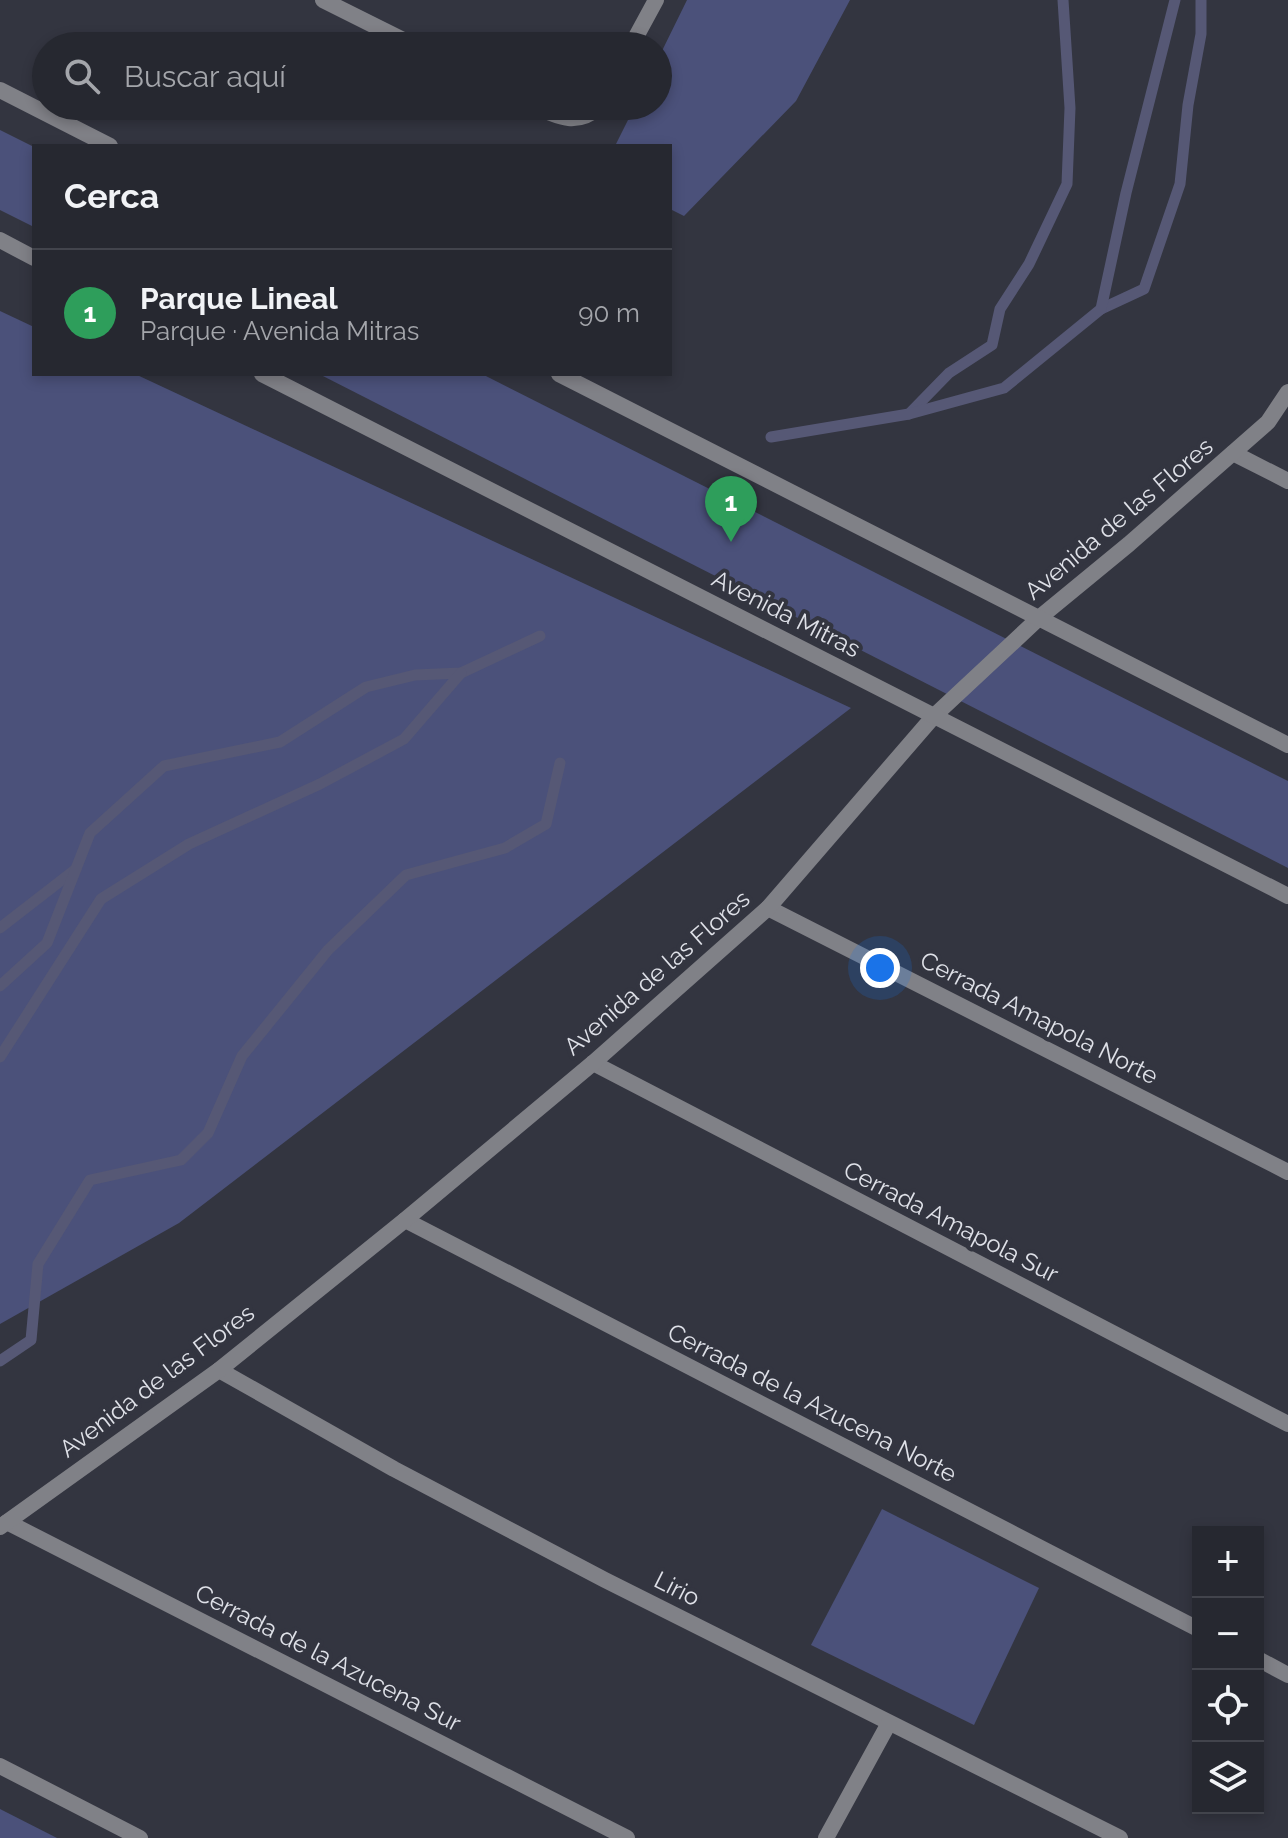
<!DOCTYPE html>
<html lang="es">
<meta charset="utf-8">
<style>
:root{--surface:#262830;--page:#2e3038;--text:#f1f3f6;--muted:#a4a6ab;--line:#42444c;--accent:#8abfa5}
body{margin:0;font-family:Raleway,sans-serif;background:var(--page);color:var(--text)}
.controls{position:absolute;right:24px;bottom:24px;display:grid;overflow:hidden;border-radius:0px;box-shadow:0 4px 12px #0003}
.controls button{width:72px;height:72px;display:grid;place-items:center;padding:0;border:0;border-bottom:2px solid var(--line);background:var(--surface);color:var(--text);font:40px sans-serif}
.you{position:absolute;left:880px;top:968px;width:28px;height:28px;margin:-20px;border:6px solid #fff;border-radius:50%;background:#1a73e8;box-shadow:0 0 0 12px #1a73e833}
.badge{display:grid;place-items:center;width:52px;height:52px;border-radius:50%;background:var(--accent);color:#fff;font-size:26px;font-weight:700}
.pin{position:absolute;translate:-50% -66px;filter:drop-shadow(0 2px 4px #0008)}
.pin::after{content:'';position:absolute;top:42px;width:28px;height:24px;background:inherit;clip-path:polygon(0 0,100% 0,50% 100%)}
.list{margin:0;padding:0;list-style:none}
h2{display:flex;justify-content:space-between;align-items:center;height:104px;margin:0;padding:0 32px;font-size:34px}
h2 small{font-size:26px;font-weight:400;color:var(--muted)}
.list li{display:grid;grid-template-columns:52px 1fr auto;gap:24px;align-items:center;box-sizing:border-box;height:128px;padding:0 32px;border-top:2px solid var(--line)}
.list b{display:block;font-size:30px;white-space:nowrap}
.list p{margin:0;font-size:26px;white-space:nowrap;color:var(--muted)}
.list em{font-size:26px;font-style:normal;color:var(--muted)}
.icon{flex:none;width:44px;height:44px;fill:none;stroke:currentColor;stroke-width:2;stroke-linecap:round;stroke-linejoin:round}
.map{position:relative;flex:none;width:1288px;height:1838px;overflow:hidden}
.search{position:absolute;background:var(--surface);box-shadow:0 4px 12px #0003;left:32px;top:32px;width:640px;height:88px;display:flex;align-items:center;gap:20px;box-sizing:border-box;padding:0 28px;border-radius:44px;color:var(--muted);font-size:30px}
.panel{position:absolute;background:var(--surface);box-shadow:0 4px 12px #0003;left:32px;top:144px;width:640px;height:232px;border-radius:0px}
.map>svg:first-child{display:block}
.green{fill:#4b517a}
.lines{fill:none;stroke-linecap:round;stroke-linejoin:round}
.stream{stroke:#565875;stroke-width:11}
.minor{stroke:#808187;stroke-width:16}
.tertiary{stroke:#808187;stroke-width:16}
.labels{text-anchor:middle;stroke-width:8;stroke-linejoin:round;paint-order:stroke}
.street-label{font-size:24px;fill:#dfe1e8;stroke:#333540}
</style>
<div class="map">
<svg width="1288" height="1838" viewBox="0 0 1288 1838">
<rect width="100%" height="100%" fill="#333540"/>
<g class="green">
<polygon points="687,0 850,0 796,101 684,216 670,209 670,146 615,146 635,106 658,106 658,59"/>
<polygon points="0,130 34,147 34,227 0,210"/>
<polygon points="0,311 34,327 34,374 135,374 851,708 179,1223 0,1324"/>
<polygon points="319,374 482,374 1288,781 1288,868"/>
<polygon points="882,1509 1039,1588 974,1725 811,1645"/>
<polygon points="0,1809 57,1838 0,1838"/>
</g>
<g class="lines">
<g class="stream">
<polyline points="1101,309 1144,289 1180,184 1188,105 1201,34 1201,0"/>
<polyline points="909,414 949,373 992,345 1000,309 1029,264 1067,184 1070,108 1063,0"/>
<polyline points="771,437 909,414 1004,388 1101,309 1126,193 1175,0"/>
<polyline points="0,928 76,869"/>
<polyline points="0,986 47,943 90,833 164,766 280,742 366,687 415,675 461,673 540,636"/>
<polyline points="0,1057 101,899 189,844 320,784 404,739 461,673"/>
<polyline points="0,1361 31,1340 38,1264 90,1180 181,1160 208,1133 242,1056 328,950 406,875 505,848 546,824 560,763"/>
</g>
<g class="minor">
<polyline points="323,0 415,46"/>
<polyline points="631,46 656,0"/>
<path d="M536 106C560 118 577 126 601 106"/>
<polyline points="1233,453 1288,481"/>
<polyline points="768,908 1288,1172"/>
<polyline points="593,1063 1288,1424"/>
<polyline points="405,1220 1198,1629"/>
<polyline points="219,1370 394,1469 605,1580 1120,1838"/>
<polyline points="7,1522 627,1838"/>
<polyline points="0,1527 219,1370 405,1220 593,1063 768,908 934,716 1039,618 1129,544 1268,422 1288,392"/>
<polyline points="1258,1659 1288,1675"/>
<polyline points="0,1766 140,1838"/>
<polyline points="826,1838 889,1723"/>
</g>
<g class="tertiary">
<polyline points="0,90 110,146"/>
<polyline points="0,240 34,258"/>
<polyline points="262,374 1288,896"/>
<polyline points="559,374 1288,745"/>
</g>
</g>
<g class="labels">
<g class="street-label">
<text transform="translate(1119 519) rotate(-40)" y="8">Avenida de las Flores</text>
<text transform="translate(786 614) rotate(27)" y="8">Avenida Mitras</text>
<text transform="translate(657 973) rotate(-41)" y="8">Avenida de las Flores</text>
<text transform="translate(1039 1018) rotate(27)" y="8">Cerrada Amapola Norte</text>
<text transform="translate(951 1222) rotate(27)" y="8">Cerrada Amapola Sur</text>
<text transform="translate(157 1381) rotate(-37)" y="8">Avenida de las Flores</text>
<text transform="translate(812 1403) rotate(27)" y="8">Cerrada de la Azucena Norte</text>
<text transform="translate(677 1589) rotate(27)" y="8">Lirio</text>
<text transform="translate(328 1658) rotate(27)" y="8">Cerrada de la Azucena Sur</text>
</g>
</g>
</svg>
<div class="controls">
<button>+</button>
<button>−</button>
<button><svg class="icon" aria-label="locate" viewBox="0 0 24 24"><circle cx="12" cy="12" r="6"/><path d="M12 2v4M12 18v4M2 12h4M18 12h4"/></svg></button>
<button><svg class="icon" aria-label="layers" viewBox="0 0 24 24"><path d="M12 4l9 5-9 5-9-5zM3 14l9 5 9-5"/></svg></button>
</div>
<div class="you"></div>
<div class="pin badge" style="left:731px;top:542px;background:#2e9e5b">1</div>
<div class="search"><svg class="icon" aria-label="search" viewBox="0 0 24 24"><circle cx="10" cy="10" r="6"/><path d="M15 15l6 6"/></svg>Buscar aquí</div>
<section class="panel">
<h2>Cerca<small></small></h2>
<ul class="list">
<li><span class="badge" style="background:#2e9e5b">1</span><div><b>Parque Lineal</b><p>Parque · Avenida Mitras</p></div><em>90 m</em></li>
</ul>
</section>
</div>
